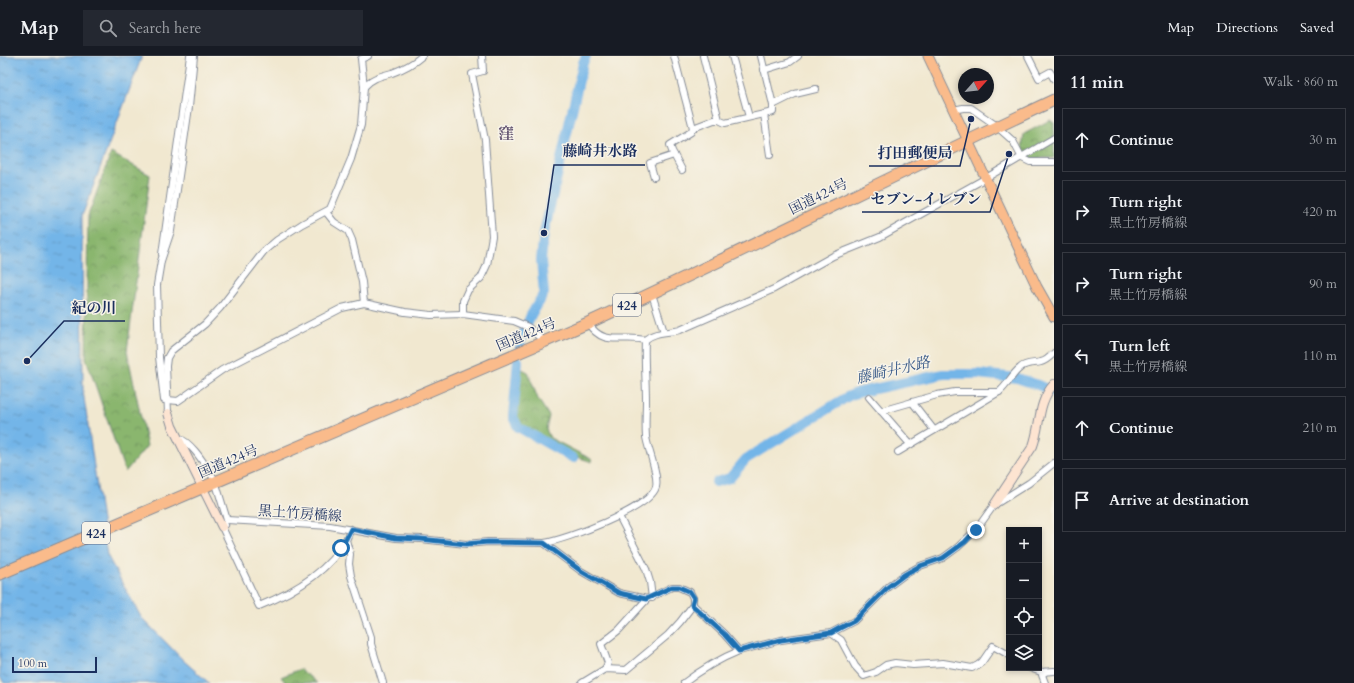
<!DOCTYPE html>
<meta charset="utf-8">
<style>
:root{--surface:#171b24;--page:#242831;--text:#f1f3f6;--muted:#9ea1a6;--line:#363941}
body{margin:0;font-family:Cardo,"Noto Serif JP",serif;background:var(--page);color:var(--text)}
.controls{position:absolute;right:12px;bottom:12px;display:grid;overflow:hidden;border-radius:0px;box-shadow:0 2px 6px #0003}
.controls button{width:36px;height:36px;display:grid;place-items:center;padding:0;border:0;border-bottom:1px solid var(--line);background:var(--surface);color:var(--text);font:20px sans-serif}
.compass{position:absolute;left:958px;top:12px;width:36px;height:36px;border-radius:50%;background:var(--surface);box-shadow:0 2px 6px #0003;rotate:63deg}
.scale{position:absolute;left:12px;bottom:10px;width:85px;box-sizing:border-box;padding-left:4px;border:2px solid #1b2f5e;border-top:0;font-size:11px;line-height:14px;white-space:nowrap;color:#1b2f5e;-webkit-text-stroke:3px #f7f3e8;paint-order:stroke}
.stop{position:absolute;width:12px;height:12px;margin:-9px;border:3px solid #1f6fb2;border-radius:50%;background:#fff}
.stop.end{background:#1f6fb2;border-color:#fff;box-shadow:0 1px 4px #0008}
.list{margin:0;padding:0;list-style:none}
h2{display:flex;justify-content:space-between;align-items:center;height:52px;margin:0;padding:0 16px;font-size:17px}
h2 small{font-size:13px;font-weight:400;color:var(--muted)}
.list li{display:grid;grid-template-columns:26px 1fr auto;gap:12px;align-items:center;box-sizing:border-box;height:64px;margin:0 8px 8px;padding:0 8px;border:1px solid var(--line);border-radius:0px}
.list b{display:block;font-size:15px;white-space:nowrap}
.list p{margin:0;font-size:13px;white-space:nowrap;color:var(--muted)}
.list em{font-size:13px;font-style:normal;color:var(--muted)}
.icon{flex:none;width:22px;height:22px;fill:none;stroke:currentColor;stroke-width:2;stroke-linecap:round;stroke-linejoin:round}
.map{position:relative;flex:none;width:1054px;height:627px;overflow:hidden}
header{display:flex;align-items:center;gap:24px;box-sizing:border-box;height:56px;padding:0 20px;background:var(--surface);border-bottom:1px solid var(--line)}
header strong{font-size:19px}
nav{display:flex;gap:22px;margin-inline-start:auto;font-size:14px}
.search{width:280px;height:36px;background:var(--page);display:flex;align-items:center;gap:10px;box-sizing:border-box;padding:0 14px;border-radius:0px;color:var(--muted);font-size:15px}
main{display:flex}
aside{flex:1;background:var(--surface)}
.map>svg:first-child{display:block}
.forest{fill:url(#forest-crowns);stroke:#527266}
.water{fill:url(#water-ripples);stroke:#4772a3}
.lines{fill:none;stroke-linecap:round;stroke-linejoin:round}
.river{stroke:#73b5e8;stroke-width:10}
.street-casing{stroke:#868c97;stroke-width:8}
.secondary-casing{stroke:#868c97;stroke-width:10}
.primary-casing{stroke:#868c97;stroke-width:11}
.highway-casing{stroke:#868c97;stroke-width:13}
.street{stroke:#fff;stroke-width:6}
.secondary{stroke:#fde4d1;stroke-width:8}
.primary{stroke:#fabb8b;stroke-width:9}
.highway{stroke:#fabb8b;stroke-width:11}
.route{stroke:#1f6fb2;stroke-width:5}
.labels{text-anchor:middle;stroke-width:3;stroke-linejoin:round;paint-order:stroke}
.shield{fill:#f7f3e8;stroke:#5d6a87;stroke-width:1}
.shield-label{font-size:13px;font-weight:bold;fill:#1b2f5e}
.street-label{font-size:14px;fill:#1b2f5e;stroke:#f7f3e8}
.water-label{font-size:15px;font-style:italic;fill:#355787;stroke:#f7f3e8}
.quarter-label{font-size:16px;font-weight:bold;fill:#675875;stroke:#f7f3e8}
.leader{fill:none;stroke:#1b2f5e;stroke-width:1.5}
.callout-dot{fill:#1b2f5e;stroke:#f7f3e8;stroke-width:1.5}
.callout-label{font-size:15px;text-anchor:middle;font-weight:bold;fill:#1b2f5e;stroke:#f7f3e8;stroke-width:3;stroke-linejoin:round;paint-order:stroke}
</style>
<header>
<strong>Map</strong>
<div class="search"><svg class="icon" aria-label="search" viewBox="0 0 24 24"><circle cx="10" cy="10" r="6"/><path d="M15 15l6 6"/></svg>Search here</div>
<nav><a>Map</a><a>Directions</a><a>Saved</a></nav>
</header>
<main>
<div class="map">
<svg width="1054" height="627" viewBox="0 0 1054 627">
<defs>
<pattern id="forest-crowns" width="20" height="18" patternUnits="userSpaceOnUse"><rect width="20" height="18" fill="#8ab66e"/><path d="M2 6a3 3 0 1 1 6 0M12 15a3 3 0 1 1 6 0" fill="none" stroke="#70945e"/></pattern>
<pattern id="water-ripples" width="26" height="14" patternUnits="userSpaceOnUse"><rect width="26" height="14" fill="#73b5e8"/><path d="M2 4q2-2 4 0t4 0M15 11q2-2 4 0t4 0" fill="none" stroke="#5e94bf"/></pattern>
</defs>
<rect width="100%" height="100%" fill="#f7f3e8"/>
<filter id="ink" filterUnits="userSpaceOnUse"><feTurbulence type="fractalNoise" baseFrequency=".025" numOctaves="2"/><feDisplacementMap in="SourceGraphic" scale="8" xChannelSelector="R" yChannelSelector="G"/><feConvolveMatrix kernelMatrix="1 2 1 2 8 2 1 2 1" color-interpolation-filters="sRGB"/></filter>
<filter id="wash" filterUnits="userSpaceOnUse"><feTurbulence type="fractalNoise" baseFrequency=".012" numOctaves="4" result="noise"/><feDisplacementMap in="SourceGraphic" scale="16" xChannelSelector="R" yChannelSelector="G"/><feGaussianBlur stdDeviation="0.9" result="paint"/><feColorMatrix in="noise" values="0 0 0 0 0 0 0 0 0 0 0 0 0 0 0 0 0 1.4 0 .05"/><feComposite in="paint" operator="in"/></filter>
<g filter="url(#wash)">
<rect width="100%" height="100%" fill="#f1e8d0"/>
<g class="forest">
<polygon points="1050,64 1054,67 1054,102 1029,102 1022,93 1024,78"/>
<polygon points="111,97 150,119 127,295 147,390 125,416 86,302 88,160"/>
<polygon points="520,312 528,316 538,343 549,360 546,373 550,382 591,403 592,406 574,400 522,370 516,362 515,356"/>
<polygon points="300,613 317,627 286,627 281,621"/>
</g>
<polygon class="water" points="0,0 142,0 82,160 83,335 107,499 141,561 184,605 209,627 4,627 0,621"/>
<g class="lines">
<g class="river">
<polyline points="520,291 521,282 531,259 544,237 541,204 544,177 583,7 586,0"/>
<polyline points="518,305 513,361 518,371 573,402"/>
<polyline points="716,426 730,422 746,403 847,341 856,337 943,318 978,318 1017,322 1038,329 1054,336"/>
</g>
</g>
</g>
<g filter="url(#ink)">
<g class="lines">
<g class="street-casing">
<g id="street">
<polyline points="674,0 693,72"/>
<polyline points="703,0 719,64 725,67 773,56 773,49 761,0"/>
<polyline points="732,0 749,61"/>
<polyline points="1028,0 1039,22 1050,16 1054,23"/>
<polyline points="764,14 790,6 798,0"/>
<path d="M364 31C371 22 381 20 392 17 403 13 413 8 422 0"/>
<polyline points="773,49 795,38 816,33"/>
<polyline points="953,54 963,52 971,52 994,68 1013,85 1022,102 1030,106 1054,106"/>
<polyline points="764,58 770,99"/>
<polyline points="682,114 672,95 670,89 691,76 693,72 714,64 719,64"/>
<polyline points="654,121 650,107 674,99"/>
<polyline points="326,156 334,166 348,175 352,184 362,226 364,247"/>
<polyline points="162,198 190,0"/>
<polyline points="652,238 664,276"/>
<polyline points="463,258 463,245 468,234 481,222 487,209 492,180 485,84 472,18 483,15 482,0"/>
<path d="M588 267C604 292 622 278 645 284 655 275 669 277 680 274L774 233 833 200 880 181 986 122 1054 82"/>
<polyline points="869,341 910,388"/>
<polyline points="164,344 159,301 157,229 161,205 171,175 189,51 194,0"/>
<polyline points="168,344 178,345 222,314 342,252 364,247 405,256 431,259 463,258 514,265 528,271 545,286"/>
<polyline points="912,346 934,374"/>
<polyline points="881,355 937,339 955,336 999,336"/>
<polyline points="168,357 166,310 167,302 171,295 205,268 220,252 264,195 277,184 302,168 330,153 351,103 361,69 364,31 361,3 368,0"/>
<path d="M178 382C192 386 205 409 213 421"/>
<path d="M898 396 999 336C1008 329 1011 319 1020 312 1026 306 1034 308 1041 306 1046 305 1050 301 1054 297"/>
<polyline points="217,431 227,464"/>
<polyline points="619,460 646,513 650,526 652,542"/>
<polyline points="227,464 330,470 396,482 421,483 466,488 488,486 544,487 581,515 619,537 647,543 672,531 679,531 690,536 693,542 693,549 724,578 739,595 781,584 831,577 841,584 855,610 864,620 876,616 886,609 895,607 913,609 943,607 972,612 978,609 982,606 993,590 1009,599"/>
<path d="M225 469 222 471 259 550C292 537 328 516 346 484"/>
<polyline points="351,473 346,484 350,498 349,508 351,520 371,581 371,588 383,627"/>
<path d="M544 487C565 484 650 453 656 431 659 419 648 394 646 381 645 369 646 356 646 345 646 324 644 304 645 284"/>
<polyline points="831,577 854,565 888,531 904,519 920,510 943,502 958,491 976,474 994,449 1029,427 1054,407"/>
<polyline points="1030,612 1041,616 1054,615"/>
<polyline points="605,613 608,607 601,588 619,574 647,543"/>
<polyline points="1045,616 1042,619 1045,627"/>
<polyline points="582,627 605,613 626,614 668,579 680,566 693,549"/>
<path d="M684 627C701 614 719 603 739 595"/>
</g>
</g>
<g class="secondary-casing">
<g id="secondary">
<polyline points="168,357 172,370 222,471"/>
<path d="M994 449 1033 390C1041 368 1037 347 1054 328"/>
</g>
</g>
<g class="primary-casing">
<polyline id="primary" points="928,0 1037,231 1054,261"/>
</g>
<g class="highway-casing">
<path id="highway" d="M0 518 588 267C744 195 898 117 1054 44"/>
</g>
<use href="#street" class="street"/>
<use href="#secondary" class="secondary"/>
<use href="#primary" class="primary"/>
<use href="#highway" class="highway"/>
</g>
</g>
<g class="lines" filter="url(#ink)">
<polyline class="route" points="341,492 351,473 396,482 421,483 466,488 488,486 544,487 581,515 619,537 646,543 672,531 679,531 690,536 694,542 692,549 724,578 739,595 781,584 831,577 840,572 854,565 888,531 904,519 920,510 943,502 965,486 976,474"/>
</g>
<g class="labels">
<g class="shield">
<rect x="613" y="238" width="28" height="22" rx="3"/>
<rect x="82" y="466" width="28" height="22" rx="3"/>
</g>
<g class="shield-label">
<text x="627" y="254">424</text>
<text x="96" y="482">424</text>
</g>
<g class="street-label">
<text transform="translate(818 140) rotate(-26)" y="5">国道424号</text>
<text transform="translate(526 278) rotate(-23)" y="5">国道424号</text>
<text transform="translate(228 405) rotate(-23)" y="5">国道424号</text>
<text transform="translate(300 457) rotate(4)" y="5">黒土竹房橋線</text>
</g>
<g class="water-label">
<text transform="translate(893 314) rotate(-13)" y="5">藤崎井水路</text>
</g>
<g class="quarter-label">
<text x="506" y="83">窪</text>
</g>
</g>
<path class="leader" d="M544 177L554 109H645M971 63L960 110H869M1009 98L990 156H862M27 305L64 265H125"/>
<g class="callout-dot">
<circle cx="544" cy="177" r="4"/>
<circle cx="971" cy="63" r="4"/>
<circle cx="1009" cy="98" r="4"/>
<circle cx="27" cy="305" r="4"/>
</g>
<g class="callout-label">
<text x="600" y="100">藤崎井水路</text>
<text x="915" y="102">打田郵便局</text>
<text x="926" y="148">セブン-イレブン</text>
<text x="94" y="257">紀の川</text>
</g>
</svg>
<div class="controls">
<button>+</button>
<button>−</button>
<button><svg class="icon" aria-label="locate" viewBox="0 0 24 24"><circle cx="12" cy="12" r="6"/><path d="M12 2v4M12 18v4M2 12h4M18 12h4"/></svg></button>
<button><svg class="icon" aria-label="layers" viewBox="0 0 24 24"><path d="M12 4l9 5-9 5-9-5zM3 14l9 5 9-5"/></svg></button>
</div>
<svg class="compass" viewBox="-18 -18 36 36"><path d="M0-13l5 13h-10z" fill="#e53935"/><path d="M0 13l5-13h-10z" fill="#9ea1a6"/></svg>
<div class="scale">100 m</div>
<div class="stop" style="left:341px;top:492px"></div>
<div class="stop end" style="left:976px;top:474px"></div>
</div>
<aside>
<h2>11 min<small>Walk · 860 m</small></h2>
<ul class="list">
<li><svg class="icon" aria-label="ahead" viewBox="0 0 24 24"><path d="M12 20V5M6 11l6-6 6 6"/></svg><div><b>Continue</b></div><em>30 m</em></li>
<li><svg class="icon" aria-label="right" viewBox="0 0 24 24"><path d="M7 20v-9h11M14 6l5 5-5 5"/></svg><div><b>Turn right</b><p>黒土竹房橋線</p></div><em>420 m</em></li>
<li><svg class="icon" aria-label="right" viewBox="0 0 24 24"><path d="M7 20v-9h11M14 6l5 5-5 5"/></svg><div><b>Turn right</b><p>黒土竹房橋線</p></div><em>90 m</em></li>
<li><svg class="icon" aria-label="left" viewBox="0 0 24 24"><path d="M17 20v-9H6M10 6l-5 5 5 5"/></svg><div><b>Turn left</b><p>黒土竹房橋線</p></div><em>110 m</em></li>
<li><svg class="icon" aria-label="ahead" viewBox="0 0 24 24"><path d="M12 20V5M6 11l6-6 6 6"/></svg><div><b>Continue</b></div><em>210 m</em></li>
<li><svg class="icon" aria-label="arrive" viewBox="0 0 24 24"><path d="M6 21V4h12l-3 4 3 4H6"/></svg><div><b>Arrive at destination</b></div></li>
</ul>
</aside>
</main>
